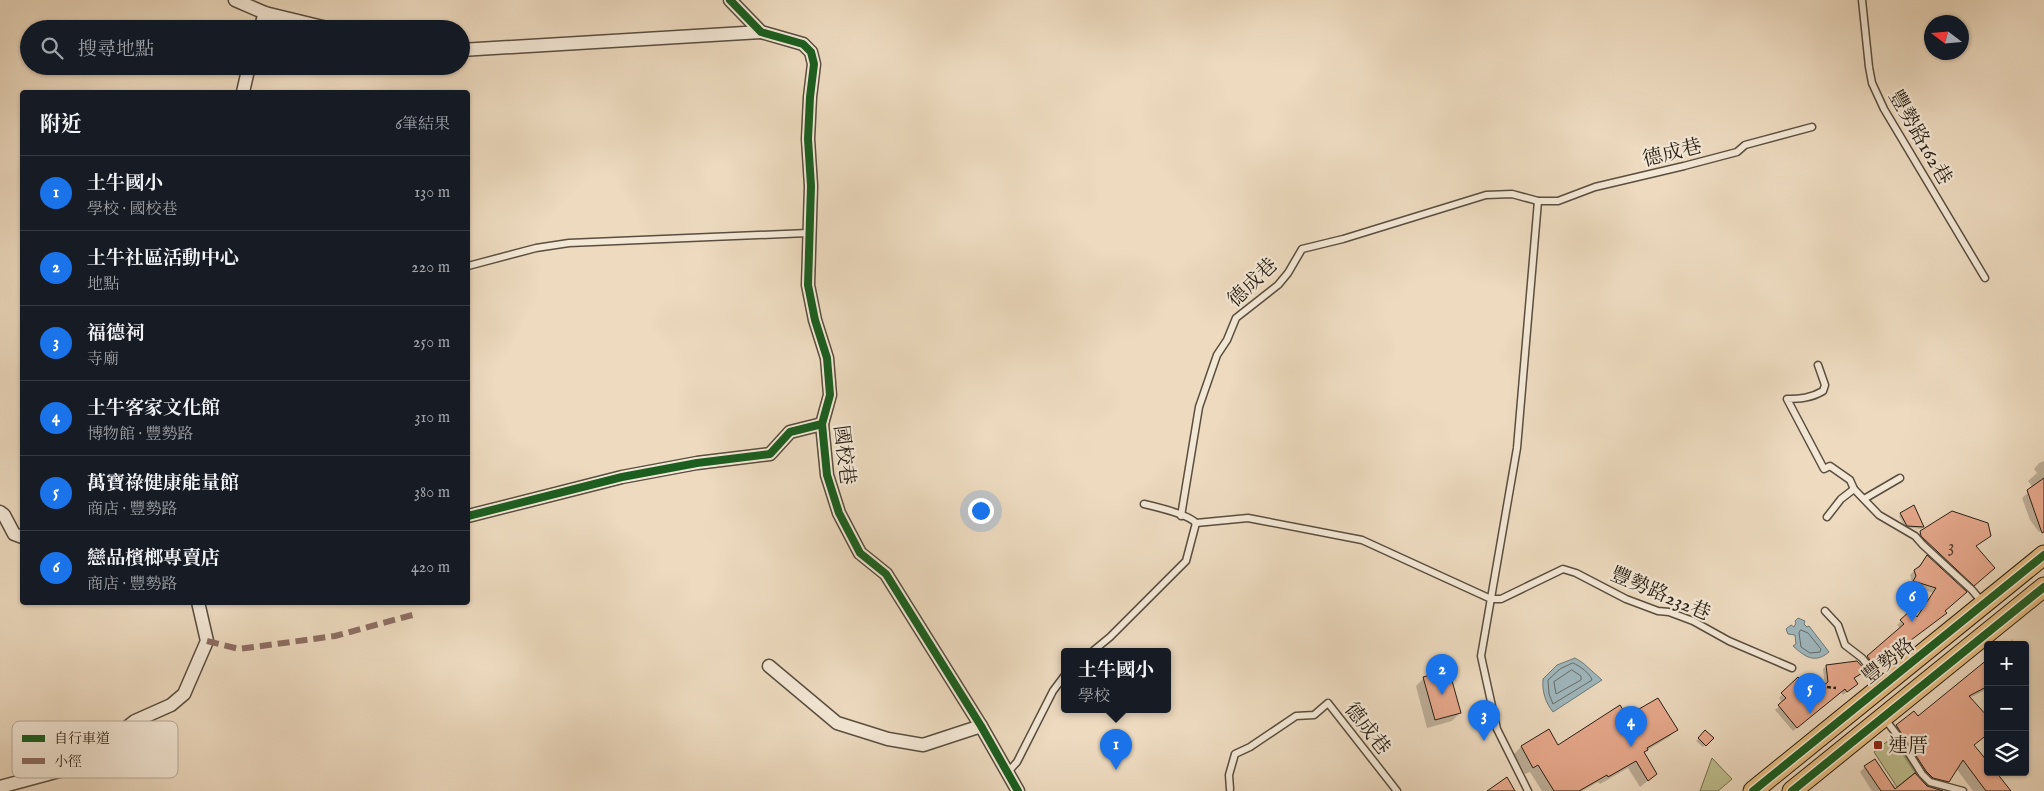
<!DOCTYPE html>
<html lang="zh-TW">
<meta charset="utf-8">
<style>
:root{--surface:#171b24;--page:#242831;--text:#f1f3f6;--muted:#9ea1a6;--line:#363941;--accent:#1a73e8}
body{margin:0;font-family:"IM FELL English","Noto Serif TC",serif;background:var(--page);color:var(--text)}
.controls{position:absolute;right:15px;bottom:15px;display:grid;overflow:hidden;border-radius:5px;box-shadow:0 1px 4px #0004}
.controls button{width:45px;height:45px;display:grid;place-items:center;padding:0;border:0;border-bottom:1px solid var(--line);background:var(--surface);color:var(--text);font:25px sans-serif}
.compass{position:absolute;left:1924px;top:15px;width:45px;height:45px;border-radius:50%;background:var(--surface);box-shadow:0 1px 4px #0004;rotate:286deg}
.you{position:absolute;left:980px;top:510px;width:18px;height:18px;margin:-12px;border:4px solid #fff;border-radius:50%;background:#1a73e8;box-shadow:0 0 0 8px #1a73e833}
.badge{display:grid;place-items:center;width:32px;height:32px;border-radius:50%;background:var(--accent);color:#fff;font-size:16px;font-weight:700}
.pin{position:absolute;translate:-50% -41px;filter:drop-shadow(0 1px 2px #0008)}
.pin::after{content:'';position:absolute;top:26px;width:18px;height:15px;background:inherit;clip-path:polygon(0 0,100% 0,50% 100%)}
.popup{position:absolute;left:1061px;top:648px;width:110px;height:65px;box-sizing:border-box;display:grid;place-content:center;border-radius:5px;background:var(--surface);filter:drop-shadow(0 1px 4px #0005);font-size:16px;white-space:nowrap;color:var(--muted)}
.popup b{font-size:19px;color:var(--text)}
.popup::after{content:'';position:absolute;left:50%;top:100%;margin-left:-10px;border:10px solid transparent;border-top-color:var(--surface)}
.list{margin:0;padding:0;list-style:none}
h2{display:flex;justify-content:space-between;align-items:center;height:65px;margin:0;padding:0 20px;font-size:21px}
h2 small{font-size:16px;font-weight:400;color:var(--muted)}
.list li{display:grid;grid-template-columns:32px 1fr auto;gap:15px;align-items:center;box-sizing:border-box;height:75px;padding:0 20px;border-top:1px solid var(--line)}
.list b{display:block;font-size:19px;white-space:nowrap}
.list p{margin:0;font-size:16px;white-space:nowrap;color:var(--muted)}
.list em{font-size:16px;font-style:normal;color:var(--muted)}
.icon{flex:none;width:28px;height:28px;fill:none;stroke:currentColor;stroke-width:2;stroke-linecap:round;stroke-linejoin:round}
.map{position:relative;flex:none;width:2044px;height:791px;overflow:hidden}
.search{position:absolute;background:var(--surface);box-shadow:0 1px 4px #0004;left:20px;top:20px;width:450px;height:55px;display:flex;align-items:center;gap:12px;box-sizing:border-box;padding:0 18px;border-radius:28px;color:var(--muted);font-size:19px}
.panel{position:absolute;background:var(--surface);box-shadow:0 1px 4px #0004;left:20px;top:90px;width:450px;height:515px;border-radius:5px}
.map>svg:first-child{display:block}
.green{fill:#bebe8e;stroke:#736e51}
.water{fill:#9fb7bd;stroke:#6f7a79}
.shadow{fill:#0003}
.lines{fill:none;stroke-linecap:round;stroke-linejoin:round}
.shore{stroke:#646b68;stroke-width:1}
.building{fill:#e7a98d;stroke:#281f14}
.lane-casing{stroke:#594e3f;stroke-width:9}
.street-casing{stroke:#594e3f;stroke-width:15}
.primary-casing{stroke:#281f14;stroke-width:21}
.path{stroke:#281f14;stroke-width:2.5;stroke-dasharray:4 2.5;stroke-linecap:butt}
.lane{stroke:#f3e7d5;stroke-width:6}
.street{stroke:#f3e7d5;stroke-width:12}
.primary{stroke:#e6bd80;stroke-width:19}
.quiet{stroke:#8d6e63;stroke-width:6;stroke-dasharray:12 6;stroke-linecap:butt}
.cycleway-casing{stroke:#f3e7d5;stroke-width:11}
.cycleway{stroke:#1b5e20;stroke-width:8}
.poi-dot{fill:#8f2418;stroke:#f3e7d5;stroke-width:2}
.labels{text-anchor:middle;stroke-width:4.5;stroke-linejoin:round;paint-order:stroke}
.number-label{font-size:18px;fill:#584232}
.street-label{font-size:20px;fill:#281f14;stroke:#f3e7d5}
.poi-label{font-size:20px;fill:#281f14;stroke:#f3e7d5;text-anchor:start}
.key{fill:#f3e7d5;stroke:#b6ab9b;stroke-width:1}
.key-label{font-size:14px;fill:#281f14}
</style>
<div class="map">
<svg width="2044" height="791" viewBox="0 0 2044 791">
<rect width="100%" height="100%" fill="#eddabf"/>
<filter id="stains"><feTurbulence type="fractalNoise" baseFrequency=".004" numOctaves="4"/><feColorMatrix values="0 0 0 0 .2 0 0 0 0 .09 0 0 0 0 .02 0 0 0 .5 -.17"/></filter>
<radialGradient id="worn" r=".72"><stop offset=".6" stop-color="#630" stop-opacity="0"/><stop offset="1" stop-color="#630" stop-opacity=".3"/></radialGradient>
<g class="green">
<polygon points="1894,736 1917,771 1897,787 1874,752"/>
<polygon points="1712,758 1732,779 1718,791 1700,791"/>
</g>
<g class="water">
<path d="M1798 618 1805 621 1804 624 1807 627 1809 626 1829 652C1815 664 1805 657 1793 646L1796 644 1795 635 1788 634 1786 629 1791 625 1794 627 1796 623 1795 621Z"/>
<path d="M1575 658 1583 663 1602 680 1553 712C1545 702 1542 691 1543 679L1557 665Z"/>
</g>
<g class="shadow">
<polygon points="2044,461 2044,528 2039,532 2030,520 2022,498 2033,488 2028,481 2037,473 2034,469 2039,463"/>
<polygon points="1901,514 1923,527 1921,529 1905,527 1899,516"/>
<polygon points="1921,532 1989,535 1975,547 1988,573 1968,590 1915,537"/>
<polygon points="1927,557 1965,592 1870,670 1863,661 1900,628 1897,625 1911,612 1917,618 1933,593 1910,585 1912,582 1910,575"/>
<polygon points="2013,639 2013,645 2006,645"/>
<polygon points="1988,660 1988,689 1969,698 1973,746 1988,772 2009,791 1973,791 1956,768 1948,781 1938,791 1940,791 1872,791 1860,772 1865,767 1891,786 1893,784 1897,789 1915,774 1889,734 1897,726 1917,718"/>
<polygon points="1826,666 1865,671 1853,679 1853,687 1843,695 1841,691 1793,731 1775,710 1783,703 1779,698 1798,678 1814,695 1825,687 1823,669"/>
<polygon points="1424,678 1460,713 1452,721 1427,728 1416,686"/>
<polygon points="1626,718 1676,730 1669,737 1644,752 1656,774 1640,787 1628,768 1600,784 1598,782 1582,791 1542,791 1530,772 1525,774 1514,754 1521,747 1548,731 1557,747"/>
<polygon points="1706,732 1712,738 1703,747 1696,741"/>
</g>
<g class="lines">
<g class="shore">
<polygon points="1801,630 1808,633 1821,649 1820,652 1810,653 1801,647 1799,633"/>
<path d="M1573 663C1580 666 1590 673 1592 680L1553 704 1549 694 1548 680 1560 669Z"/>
<polygon points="1572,670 1581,676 1581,680 1556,694 1554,682"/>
</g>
</g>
<g class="building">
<polygon points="2044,478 2044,532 2042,533 2027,490"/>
<polygon points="1914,505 1924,527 1907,526 1900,513"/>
<polygon points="1952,511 1988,523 1991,536 1976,546 1995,568 1974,586 1921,536 1920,531"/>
<polygon points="1927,555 1967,592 1945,611 1947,613 1875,667 1867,656 1904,624 1900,620 1911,610 1917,617 1936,588 1913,581 1916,576 1914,570 1920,566"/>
<polygon points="1988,659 1988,686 1969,696 1988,717 1988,734 1974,745 1988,762 1988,772 1996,772 2011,791 1986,791 1963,760 1949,782 1933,778 1926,771 1896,725 1914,711 1918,716"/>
<polygon points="1857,661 1866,671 1854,678 1858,684 1847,692 1845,689 1797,728 1778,705 1786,698 1781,693 1798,677 1814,693 1828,682 1826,665"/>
<polygon points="1449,670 1461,713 1435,720 1423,677"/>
<polygon points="1658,698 1678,730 1647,748 1648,750 1644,752 1657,774 1648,781 1636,761 1608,777 1607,775 1579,791 1554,791 1538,765 1533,768 1521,746 1549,729 1558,745 1620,705 1627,716"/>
<polygon points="1705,730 1714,738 1706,746 1698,738"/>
<polygon points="1875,759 1895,789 1915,773 1927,786 1943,791 1881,791 1864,766"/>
<polygon points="1507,777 1515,791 1487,791"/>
</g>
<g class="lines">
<g class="lane-casing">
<g id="lane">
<polyline points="1862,0 1869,67 1872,83 1884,109 1985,278"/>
<polyline points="468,266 536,248 569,243 808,233"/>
<path d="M1818 365 1825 385 1823 391C1811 398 1800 399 1787 399L1824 469 1830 466 1850 480 1854 489 1879 515 1915 536 1923 545 1972 590 1983 603"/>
<polyline points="1864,499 1900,478"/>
<path d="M1144 504C1157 507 1189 515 1196 523L1248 518 1362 540 1491 599H1501L1563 569 1576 573 1626 599 1658 611 1669 612 1693 621 1729 641 1792 668"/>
<polyline points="1181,516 1199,407 1217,355 1227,340 1236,318 1278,285 1288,273 1302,249 1343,239 1486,195 1512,194 1538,201 1558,201 1595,187 1684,166 1737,152 1745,145 1812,127"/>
<polyline points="1827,517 1841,499 1854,489"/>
<polyline points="1825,611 1838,625 1845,645 1862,658 1883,684"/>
<polyline points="1093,651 1110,637 1186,561 1196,523"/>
<polyline points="1884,718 1898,736 1922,774 1930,782 1963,791"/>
<polyline points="1008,772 1017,762 1053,691 1065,675"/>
<polyline points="1230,789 1229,775 1235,754 1250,747 1296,716 1314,715 1328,703 1397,791"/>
<polyline points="1528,791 1497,729 1481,656 1517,448 1538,201"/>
</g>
</g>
<g class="street-casing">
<g id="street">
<polyline points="235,0 265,13 331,29"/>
<polyline points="730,0 761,32 803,44 811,52 814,64 810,97 808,139 811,186 808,285 815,320 827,358 830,395 822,424 827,475 839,513 860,553 886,574 981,726 1018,791"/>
<polyline points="260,29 265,13"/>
<polyline points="461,50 761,32"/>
<polyline points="243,92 249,66"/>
<polyline points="0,512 4,515 14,534 22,537"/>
<polyline points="468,516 622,477 697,463 770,454 790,432 822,424"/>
<polyline points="769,666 837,723 888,739 923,745 981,726"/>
<polyline points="0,787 63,770 106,744 135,721 171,705 184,694 207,641 198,602"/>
</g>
</g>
<g class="primary-casing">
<g id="primary">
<polyline points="1753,791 2044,555"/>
<polyline points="1792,791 2044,587"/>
</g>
</g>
<polyline class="path" points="1827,687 1836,688"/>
<use href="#lane" class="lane"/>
<use href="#street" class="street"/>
<use href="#primary" class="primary"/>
<polyline class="quiet" points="207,641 239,649 335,636 416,614"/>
<g class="cycleway-casing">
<g id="cycleway">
<polyline points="730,0 761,32 803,44 811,52 814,64 810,97 808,139 811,186 808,285 815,320 827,358 830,395 822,424 827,475 839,513 860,553 886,574 981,726 1018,791"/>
<polyline points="468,516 622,477 697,463 770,454 790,432 822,424"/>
<polyline points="1753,791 2044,555"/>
<polyline points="1792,791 2044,587"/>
</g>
</g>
<use href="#cycleway" class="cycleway"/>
</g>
<rect class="poi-dot" x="1873" y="740" width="10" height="10" rx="2.5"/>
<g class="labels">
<g class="number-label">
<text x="1951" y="552">3</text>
</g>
<g class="street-label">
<text transform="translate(1921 137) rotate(60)" y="7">豐勢路162巷</text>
<text transform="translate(1672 152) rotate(-14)" y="7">德成巷</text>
<text transform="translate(1252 282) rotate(-44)" y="7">德成巷</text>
<text transform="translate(845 455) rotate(83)" y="7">國校巷</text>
<text transform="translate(1661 593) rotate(23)" y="7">豐勢路232巷</text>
<text transform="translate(1888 660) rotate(-39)" y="7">豐勢路</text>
<text transform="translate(1368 728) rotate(52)" y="7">德成巷</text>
</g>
<g class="poi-label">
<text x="1888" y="752">連厝</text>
</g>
</g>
<rect x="12" y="721" width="166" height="57" rx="8" class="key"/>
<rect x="22" y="735" width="23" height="7" fill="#1b5e20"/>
<rect x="22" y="758" width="23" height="6" fill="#8d6e63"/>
<g class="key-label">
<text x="54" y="743">自行車道</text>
<text x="54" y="766">小徑</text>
</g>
<rect width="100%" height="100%" filter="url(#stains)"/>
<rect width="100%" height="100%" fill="url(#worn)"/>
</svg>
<div class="controls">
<button>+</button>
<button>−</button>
<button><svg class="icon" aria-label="layers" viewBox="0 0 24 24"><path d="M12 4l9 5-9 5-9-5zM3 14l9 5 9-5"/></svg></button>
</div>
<svg class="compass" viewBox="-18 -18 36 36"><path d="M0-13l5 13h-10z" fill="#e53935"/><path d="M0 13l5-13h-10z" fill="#9ea1a6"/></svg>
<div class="you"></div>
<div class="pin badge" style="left:1116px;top:770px">1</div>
<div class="popup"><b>土牛國小</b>學校</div>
<div class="pin badge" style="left:1442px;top:695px">2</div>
<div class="pin badge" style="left:1484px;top:741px">3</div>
<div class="pin badge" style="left:1631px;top:747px">4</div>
<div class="pin badge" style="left:1810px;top:714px">5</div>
<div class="pin badge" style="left:1912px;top:622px">6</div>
<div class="search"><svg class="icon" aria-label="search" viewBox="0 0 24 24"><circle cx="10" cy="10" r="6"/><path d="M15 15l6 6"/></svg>搜尋地點</div>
<section class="panel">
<h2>附近<small>6筆結果</small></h2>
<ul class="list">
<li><span class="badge">1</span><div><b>土牛國小</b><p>學校 · 國校巷</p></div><em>130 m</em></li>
<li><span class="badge">2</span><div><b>土牛社區活動中心</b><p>地點</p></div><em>220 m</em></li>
<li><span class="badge">3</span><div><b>福德祠</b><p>寺廟</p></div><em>250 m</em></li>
<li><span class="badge">4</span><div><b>土牛客家文化館</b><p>博物館 · 豐勢路</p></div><em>310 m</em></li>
<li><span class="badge">5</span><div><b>萬寶祿健康能量館</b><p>商店 · 豐勢路</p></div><em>380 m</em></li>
<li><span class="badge">6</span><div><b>戀品檳榔專賣店</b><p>商店 · 豐勢路</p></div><em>420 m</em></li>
</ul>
</section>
</div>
